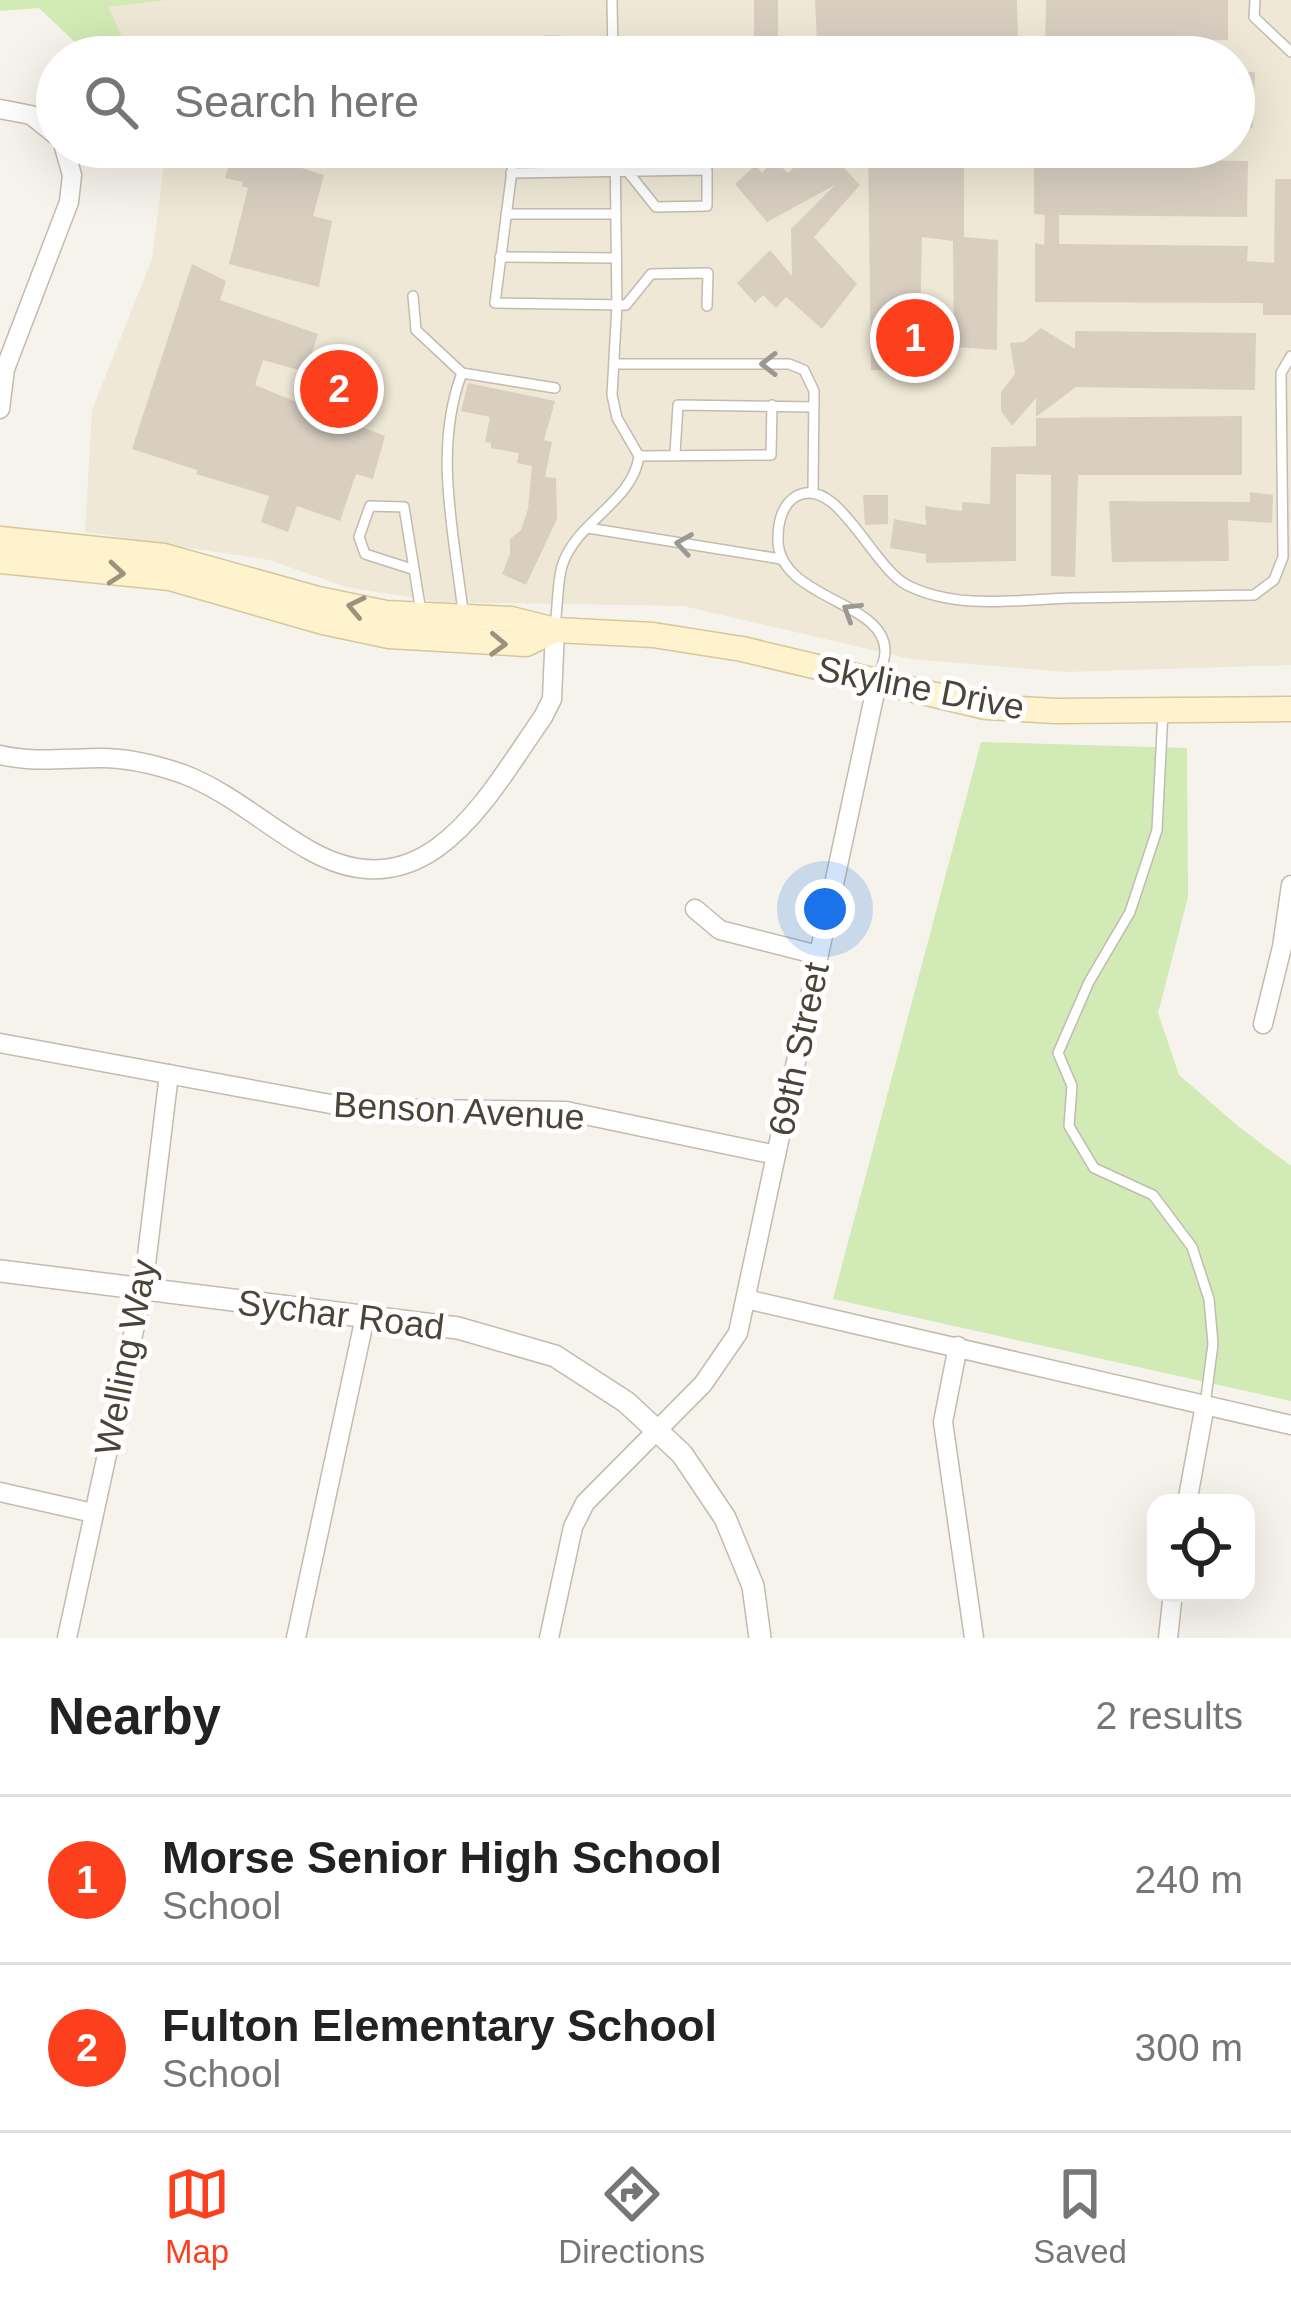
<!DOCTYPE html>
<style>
:root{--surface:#fff;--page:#f2f2f2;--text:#222;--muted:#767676;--line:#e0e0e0;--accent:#fc3f1d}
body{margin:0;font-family:Arial,sans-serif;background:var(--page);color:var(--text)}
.controls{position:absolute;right:36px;bottom:36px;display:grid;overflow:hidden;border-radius:24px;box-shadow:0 12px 48px #0002}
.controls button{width:108px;height:108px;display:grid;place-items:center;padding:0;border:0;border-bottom:3px solid var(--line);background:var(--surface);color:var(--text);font:60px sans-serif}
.you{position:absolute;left:825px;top:909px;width:42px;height:42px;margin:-30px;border:9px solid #fff;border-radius:50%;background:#1a73e8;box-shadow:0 0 0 18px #1a73e833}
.badge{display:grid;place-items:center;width:78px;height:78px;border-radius:50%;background:var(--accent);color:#fff;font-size:39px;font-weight:700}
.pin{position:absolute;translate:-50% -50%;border:6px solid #fff;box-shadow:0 3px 12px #0006}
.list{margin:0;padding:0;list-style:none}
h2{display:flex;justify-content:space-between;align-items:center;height:156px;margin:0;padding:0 48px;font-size:51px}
h2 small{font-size:39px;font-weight:400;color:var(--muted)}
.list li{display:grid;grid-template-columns:78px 1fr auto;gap:36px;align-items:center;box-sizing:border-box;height:168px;padding:0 48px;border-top:3px solid var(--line)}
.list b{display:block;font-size:45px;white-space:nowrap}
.list p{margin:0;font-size:39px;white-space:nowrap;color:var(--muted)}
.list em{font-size:39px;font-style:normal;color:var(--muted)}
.icon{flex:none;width:66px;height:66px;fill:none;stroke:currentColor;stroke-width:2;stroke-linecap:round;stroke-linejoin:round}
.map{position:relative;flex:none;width:1291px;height:1638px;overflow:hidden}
.search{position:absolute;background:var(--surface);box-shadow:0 12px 48px #0002;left:36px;right:36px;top:36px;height:132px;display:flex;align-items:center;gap:30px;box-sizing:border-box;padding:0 42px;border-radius:66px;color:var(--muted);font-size:45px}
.sheet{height:492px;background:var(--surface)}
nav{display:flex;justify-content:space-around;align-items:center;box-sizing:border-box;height:168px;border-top:3px solid var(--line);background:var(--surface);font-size:33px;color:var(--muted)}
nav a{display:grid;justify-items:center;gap:6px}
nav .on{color:var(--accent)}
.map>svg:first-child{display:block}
.education{fill:#efe8d6}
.green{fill:#d2eab5}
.building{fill:#d8cfc1}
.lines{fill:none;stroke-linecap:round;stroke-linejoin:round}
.service-casing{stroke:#c2bbae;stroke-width:12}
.minor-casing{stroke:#c2bbae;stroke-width:21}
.tertiary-casing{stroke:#c2bbae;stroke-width:24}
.secondary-casing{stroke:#d6c79b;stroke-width:27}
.service{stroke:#fff;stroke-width:9}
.minor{stroke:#fff;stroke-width:18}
.tertiary{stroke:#fff;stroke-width:21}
.secondary{stroke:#fff3cd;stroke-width:24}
.oneway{stroke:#9c9892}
.oneway2{stroke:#9c937c}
.labels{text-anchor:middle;stroke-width:10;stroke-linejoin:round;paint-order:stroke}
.street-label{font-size:36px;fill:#4b4439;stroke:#fff}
</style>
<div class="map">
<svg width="1291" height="1638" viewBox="0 0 1291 1638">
<rect width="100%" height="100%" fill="#f6f3ec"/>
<polygon class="education" points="168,0 1291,0 1291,665 1066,672 911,659 683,606 441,602 346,587 269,560 85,532 92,410 152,259 166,147 1234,147 1234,57 132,57 107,7"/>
<g class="green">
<polygon points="0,0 168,0 108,7 132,57 91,57 39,8 0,11"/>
<polygon points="981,742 1187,748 1188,897 1158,1013 1179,1075 1238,1126 1291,1166 1291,1401 833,1299"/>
</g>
<g class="building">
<polygon points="754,0 778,0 778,45 754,43"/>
<polygon points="815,0 1017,0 1018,44 964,43 964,57 952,57 952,44 866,43 866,57 835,57 835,43 817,43"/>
<polygon points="1046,0 1228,0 1228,40 1058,41 1058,57 1045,57"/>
<polygon points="545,35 583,37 583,57 545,57"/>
<polygon points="1234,71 1255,72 1253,128 1234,128"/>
<polygon points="234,147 324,175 313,216 332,221 319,287 229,264 248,188 242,186 243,182 225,178"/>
<polygon points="815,147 824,147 860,185 814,237 857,284 822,329 786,297 776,308 763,295 755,303 737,283 770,250 792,276 791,229 835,185 767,222 735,184 756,165 762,173 773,159 788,173"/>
<polygon points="868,147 964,147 964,237 998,240 997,350 954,347 953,241 922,237 919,371 871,370"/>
<polygon points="1034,157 1248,161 1247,217 1059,215 1059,244 1248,246 1247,261 1274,263 1275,179 1291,179 1291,315 1263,315 1263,303 1035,302 1035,243 1044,245 1045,215 1034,214"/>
<polygon points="192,264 226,281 220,300 318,334 306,372 263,360 255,385 338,419 352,378 374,386 362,427 385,436 373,479 356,474 340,521 297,506 288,532 261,522 269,496 196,474 197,470 132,449"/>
<polygon points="1041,328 1075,349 1075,331 1256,333 1255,390 1076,387 1036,417 1036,398 1012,426 1001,411 1001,392 1015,374 1010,343 1024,342"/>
<polygon points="468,383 555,401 544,440 552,442 545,477 556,478 557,519 526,585 502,574 510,554 510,539 521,530 528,509 532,466 517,463 519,453 491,448 491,443 485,442 490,417 461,411"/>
<polygon points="1242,416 1242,475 1078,475 1075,577 1051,576 1051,475 1016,474 1016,561 926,563 926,554 890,548 894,519 926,525 925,506 962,511 962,502 990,504 991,447 1036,446 1036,418"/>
<polygon points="1250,492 1273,495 1272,523 1228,520 1229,561 1112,562 1109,501 1250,502"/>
<polygon points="863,495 888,495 888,524 865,525"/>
</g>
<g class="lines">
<g class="service-casing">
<g id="service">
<polyline points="612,0 613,57"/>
<polyline points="1255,0 1254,17 1291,52"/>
<polyline points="515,147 495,303 626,305 651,274 708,273 707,306"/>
<polyline points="511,173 707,170 707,206 656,207 628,172"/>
<polyline points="506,214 616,214"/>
<polyline points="500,257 616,258"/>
<polyline points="413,296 416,330 462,373 555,388"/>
<polyline points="615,364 789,364 804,370 814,391 813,490"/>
<path d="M462 373C433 449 454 533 463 612"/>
<polyline points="675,453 678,405 814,407"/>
<polyline points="639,456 771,455 772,405"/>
<polyline points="588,528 781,559"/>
<polyline points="412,569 365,554 359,537 370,506 404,507 421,612"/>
<path d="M555 625C558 606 557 584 562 566 576 521 633 502 639 456L617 418 612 395 617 305 615 147"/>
<path d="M879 677C881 669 885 659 885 651 885 600 776 599 778 538 778 523 782 505 795 497 836 472 871 566 907 585 956 610 1017 600 1070 598 1131 597 1192 596 1254 595L1274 580 1283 557 1281 373 1291 356"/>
<polyline points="1163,711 1157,830 1130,912 1089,982 1058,1053 1072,1086 1069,1126 1094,1168 1153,1195 1192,1247 1209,1299 1213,1344 1205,1405"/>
</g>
</g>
<g class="minor-casing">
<g id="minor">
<polyline points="0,109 31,115 57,136"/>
<polyline points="0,409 5,369 69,202 72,175 64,147"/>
<path d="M0 755C33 763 68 758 101 758 129 758 157 765 183 774 230 792 266 826 309 850 427 917 488 795 543 717L552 699 555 630"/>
<polyline points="695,909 720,930 818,955"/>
<polyline points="1263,1024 1282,947 1291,885"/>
<polyline points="0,1043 352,1108 566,1111 776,1155"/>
<polyline points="746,1299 1291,1425"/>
<polyline points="958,1346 943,1422 974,1638"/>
<polyline points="0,1492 93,1513"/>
<polyline points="1187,1503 1205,1405"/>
<polyline points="67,1638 143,1289 169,1074"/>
<polyline points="296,1638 365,1317"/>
<polyline points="549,1638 573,1527 585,1503 703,1384 738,1333 877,683"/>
<polyline points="1168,1638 1173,1593"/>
</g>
</g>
<g class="tertiary-casing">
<polyline id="tertiary" points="0,1271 458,1328 555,1356 626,1402 682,1454 725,1518 753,1586 760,1638"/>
</g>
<g class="secondary-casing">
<g id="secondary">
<polyline points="0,539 164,556 318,599 386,613 511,619 555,630 653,635 742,649 986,707 1056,711 1291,709"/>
<polyline points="0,561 170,578 323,622 389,636 526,644 555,630"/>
</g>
</g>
<use href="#service" class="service"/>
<use href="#minor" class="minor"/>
<use href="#tertiary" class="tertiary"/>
<use href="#secondary" class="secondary"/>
</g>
<defs><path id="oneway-chevron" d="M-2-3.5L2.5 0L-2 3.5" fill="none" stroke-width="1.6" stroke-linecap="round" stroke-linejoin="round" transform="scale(3)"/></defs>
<g class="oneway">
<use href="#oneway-chevron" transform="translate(769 364) rotate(-180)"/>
<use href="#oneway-chevron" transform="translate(684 544) rotate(-171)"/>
<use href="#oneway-chevron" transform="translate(851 611) rotate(-148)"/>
</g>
<g class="oneway2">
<use href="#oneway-chevron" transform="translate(116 573) rotate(5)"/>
<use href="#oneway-chevron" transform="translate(356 607) rotate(-168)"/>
<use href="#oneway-chevron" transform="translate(498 644) rotate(2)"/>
</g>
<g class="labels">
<g class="street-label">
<text transform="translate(921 687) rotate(11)" y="13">Skyline Drive</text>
<text transform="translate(798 1049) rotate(-78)" y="13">69th Street</text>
<text transform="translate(459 1110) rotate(3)" y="13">Benson Avenue</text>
<text transform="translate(341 1314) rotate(7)" y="13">Sychar Road</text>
<text transform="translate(125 1357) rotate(-79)" y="13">Welling Way</text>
</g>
</g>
</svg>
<div class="controls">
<button><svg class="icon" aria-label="locate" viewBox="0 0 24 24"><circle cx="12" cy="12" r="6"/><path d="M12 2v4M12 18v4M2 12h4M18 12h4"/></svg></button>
</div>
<div class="you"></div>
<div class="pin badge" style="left:915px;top:338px">1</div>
<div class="pin badge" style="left:339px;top:389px">2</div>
<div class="search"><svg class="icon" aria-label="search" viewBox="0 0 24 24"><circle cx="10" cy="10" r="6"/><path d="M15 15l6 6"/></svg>Search here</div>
</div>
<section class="sheet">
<h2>Nearby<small>2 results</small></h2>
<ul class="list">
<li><span class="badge">1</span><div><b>Morse Senior High School</b><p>School</p></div><em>240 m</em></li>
<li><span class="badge">2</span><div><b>Fulton Elementary School</b><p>School</p></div><em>300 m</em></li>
</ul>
</section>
<nav>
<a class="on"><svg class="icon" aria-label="map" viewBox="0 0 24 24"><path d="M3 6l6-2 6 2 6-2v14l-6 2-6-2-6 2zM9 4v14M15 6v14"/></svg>Map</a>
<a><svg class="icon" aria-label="directions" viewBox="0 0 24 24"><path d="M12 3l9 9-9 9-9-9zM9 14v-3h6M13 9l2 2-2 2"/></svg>Directions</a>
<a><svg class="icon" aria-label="saved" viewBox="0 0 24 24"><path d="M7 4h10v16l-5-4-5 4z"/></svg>Saved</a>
</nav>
